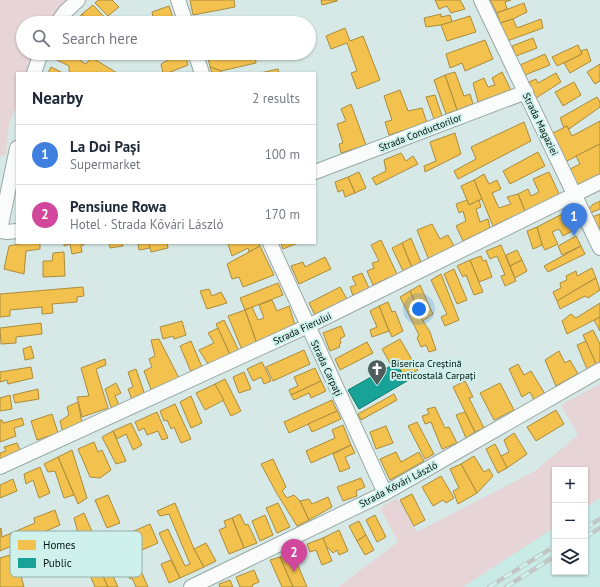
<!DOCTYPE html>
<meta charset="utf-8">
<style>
:root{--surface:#fff;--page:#f6f6f7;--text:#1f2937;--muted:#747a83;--line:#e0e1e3;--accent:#4e5d5b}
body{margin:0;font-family:"PT Sans",sans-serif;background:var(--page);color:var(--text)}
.controls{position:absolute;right:12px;bottom:12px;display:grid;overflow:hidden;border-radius:0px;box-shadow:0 1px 3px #0004}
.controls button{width:36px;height:36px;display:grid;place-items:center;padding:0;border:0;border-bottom:1px solid var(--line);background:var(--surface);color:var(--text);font:20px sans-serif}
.you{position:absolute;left:419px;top:309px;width:14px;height:14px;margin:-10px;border:3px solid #fff;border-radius:50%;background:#1a73e8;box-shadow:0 0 0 6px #1a73e833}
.badge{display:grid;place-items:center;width:26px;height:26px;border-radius:50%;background:var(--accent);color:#fff;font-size:13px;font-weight:700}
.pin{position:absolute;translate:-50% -33px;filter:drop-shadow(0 1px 2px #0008)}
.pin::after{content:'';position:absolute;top:21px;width:14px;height:12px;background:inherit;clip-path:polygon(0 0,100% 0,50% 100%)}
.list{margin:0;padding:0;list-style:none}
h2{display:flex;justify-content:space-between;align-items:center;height:52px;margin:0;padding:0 16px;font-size:17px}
h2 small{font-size:13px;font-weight:400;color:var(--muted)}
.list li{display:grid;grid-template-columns:26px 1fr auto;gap:12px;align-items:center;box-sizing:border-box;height:60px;padding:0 16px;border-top:1px solid var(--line)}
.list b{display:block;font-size:15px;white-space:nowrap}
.list p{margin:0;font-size:13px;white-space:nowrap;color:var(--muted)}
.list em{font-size:13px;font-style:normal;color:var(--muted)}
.icon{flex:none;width:22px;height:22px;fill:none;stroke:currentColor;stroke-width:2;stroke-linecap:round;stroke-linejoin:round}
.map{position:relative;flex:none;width:600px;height:587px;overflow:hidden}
.search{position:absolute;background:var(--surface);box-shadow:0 1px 3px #0004;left:16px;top:16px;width:300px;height:44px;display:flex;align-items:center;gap:10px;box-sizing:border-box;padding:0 14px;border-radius:22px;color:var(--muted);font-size:15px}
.panel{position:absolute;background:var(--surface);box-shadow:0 1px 3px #0004;left:16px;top:72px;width:300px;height:172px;border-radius:0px}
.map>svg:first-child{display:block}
.built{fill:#c9ebe6}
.green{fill:#e7d4d6}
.homes{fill:#f2c14e;stroke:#ab8c3b}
.public{fill:#17a398;stroke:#12786f}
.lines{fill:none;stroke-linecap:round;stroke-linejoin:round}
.minor-casing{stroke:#98a8a5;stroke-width:16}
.minor{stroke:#f9fcfb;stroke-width:14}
.rail-casing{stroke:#c2c7c6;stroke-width:4.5}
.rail{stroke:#cef1ec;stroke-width:3;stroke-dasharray:9;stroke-linecap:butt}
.labels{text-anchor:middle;stroke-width:4;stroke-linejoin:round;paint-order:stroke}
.street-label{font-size:10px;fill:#051210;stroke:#cef1ec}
.poi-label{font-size:10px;fill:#051210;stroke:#cef1ec;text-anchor:start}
.key{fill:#cef1ec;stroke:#92aeaa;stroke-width:1}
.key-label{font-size:11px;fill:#051210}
</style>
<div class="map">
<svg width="600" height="587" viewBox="0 0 600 587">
<rect width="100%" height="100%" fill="#d6e9e6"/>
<polygon class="built" points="600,498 600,587 463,587 555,527 555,572 585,572 585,508"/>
<g class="green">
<polygon points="0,0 73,0 51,23 23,23 23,53 37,53 29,73 17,73 17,105 9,124 6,155 0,156"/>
<polygon points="600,384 600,498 585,508 585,470 555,470 555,527 463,587 338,587 398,542 380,508 397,498 417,532 535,471 578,435 561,405"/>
</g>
<g class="homes">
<polygon points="98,0 112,0 119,7 108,16 95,3"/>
<polygon points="190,0 234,0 235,7 193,15"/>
<polygon points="321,0 337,0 337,1 322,5"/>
<polygon points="435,0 460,0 465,9 451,13 447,6 439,9"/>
<polygon points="490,0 511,0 505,2 507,9 497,13"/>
<polygon points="524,3 527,12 513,19 500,23 497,13"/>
<polygon points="93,5 110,23 90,23 82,14"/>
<polygon points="169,6 175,23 154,23 152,12"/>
<polygon points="82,14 90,23 73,23"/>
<polygon points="441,14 441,17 450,15 452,22 441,25 426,27 424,18"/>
<polygon points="470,16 476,32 447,41 441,25"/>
<polygon points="212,18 212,23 198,23 197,22"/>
<polygon points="241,19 242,23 220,23"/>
<polygon points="513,19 517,28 541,19 543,28 507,41 500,23"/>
<polygon points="345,28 350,41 363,36 380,80 357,89 351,73 357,71 347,43 331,49 326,36"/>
<polygon points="533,38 537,48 516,56 512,46"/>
<polygon points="485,40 493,59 465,71 462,63 450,68 446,54"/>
<polygon points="578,45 582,54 557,66 552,57"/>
<polygon points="587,49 591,61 570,73 564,63 582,54 581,51"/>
<polygon points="55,53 68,53 86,64 91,57 117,73 72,73 69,71 69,66 53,58"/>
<polygon points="169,53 185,53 188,65 168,73 163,73 161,64 170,59"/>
<polygon points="207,53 255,53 256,63 221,71 210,67"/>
<polygon points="545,54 550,65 525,75 520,65"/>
<polygon points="600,64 600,81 595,84 587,72"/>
<polygon points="51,67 61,72 61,73 48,73"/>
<polygon points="210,67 221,71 222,73 212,73"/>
<polygon points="278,69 279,73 260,73"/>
<polygon points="455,72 464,96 470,94 473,104 457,110 445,75"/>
<polygon points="502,72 511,90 478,102 473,83 484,78 488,87 495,85 492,78"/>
<polygon points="556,73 561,82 536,98 529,82 536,79 538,83"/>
<polygon points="445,75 457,110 446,114 434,80"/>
<polygon points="574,82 581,95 563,106 555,92"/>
<polygon points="400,90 408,111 422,108 427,123 389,135 385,122 392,120 384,96"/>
<polygon points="435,95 442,116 434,119 426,97"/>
<polygon points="597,97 600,102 600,107 569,129 567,126 564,128 560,118"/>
<polygon points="351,104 366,145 341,153 339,144 343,143 337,124 346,121 341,109"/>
<polygon points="600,121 600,144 563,163 549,135 567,126 572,136"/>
<polygon points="524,122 531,141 458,179 454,171 476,159 471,147"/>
<polygon points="455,133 461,154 425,172 424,166 436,161 430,142"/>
<polygon points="600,144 600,177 575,189 566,171 580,164 576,156"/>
<polygon points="538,152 545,166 510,184 503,171"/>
<polygon points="401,153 406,161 413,156 418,164 376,185 372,178 386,171 384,160"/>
<polygon points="359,172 366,188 355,193 348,177"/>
<polygon points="549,172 560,196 525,211 518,194 528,189 531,196 539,192 533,179"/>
<polygon points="484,174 489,184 497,180 501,189 492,193 499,208 511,204 507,197 518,194 525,211 493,226 474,180"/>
<polygon points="348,177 355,193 345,197 343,190 338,192 335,182"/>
<polygon points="474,180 482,199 469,205 461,186"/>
<polygon points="467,200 469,205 479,200 481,207 476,209 480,222 488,219 490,228 463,241 456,226 466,221 463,211 459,213 456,204"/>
<polygon points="600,201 600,209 590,213 588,211 592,205"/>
<polygon points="566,212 574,230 563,236 559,229 552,232 558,244 545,250 542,245 537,227"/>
<polygon points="600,214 600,228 597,229 592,217"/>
<polygon points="432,224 440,239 448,235 454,246 429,260 417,230"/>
<polygon points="537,227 542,245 533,249 527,231"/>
<polygon points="576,236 581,246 562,255 558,246"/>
<polygon points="411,238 421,262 412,268 402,243"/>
<polygon points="381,240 397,274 373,285 367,271 374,268 372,263 379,261 371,245"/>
<polygon points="23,243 40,243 40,249 26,251 24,274 4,269 9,246"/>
<polygon points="64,243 84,243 84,245 81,245 82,252 72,254 70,244 64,246"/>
<polygon points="109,243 122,243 123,246 110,248"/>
<polygon points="138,243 149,243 150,248 139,250"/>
<polygon points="149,243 167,243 168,248 151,252"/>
<polygon points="229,243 259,243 260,246 249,252 248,248 232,256 228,244"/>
<polygon points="281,243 298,243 283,249"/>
<polygon points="402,243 412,268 403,271 392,248"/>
<polygon points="501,245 516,281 505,286 501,276 505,275 497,256 490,259 486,251"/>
<polygon points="260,246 274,275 243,287 239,277 232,279 227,264"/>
<polygon points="581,246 585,254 548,272 544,266"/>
<polygon points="517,250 522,260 510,266 506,255"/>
<polygon points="64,252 65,276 43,277 43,261 52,261 53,253"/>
<polygon points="481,256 483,261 486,260 492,277 479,282 470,260"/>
<polygon points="325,257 331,269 299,284 291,266 303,262 305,267"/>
<polygon points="470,260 483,292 474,295 466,275 463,277 457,266"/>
<polygon points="522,260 527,271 515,278 510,266"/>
<polygon points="592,268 596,278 557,301 553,292 561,288 560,283 567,280 566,276 576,271 577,276"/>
<polygon points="454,269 467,300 457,304 444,274"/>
<polygon points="362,273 369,288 353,296 350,287 356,285 352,277"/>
<polygon points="441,274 459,320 445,326 441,317 447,314 431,280"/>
<polygon points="596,278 600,290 588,298 585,296 560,309 557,301"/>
<polygon points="278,283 283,295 245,310 240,298"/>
<polygon points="420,285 433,314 423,321 410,291"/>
<polygon points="83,287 84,296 77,297 77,302 52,304 53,313 42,314 42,307 10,310 10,316 0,317 0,294"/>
<polygon points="340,287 347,299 315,315 309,303"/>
<polygon points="209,289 212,296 221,292 227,303 207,309 200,291"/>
<polygon points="410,291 423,321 430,332 436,350 429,352 426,345 421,347 417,338 419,335 400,297"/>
<polygon points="272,300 277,311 289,306 295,325 257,344 245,310 252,307 258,320 264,318 259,305"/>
<polygon points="388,302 392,312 395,311 403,331 392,337 389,331 379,306"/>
<polygon points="600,303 600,317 567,334 562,321 571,314 576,318"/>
<polygon points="379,306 389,331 372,337 370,330 377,327 370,311"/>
<polygon points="245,310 257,344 242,350 228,316"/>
<polygon points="600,317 600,331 594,320"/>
<polygon points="224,320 239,351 230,355 216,324"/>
<polygon points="182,321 186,335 174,339 173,336 163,339 160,327"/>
<polygon points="41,323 42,334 16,337 16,343 1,344 0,328"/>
<polygon points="341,326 345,336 340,339 341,343 339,345 340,347 330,351 323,333"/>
<polygon points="218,328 230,355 208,364 199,350 214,343 208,333"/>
<polygon points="593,330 600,344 600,362 596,364 583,335"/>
<polygon points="159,339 179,378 152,392 144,371 152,367 149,359 155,356 151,340"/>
<polygon points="400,339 418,370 404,378 396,363 391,365 382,349"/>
<polygon points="191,341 202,367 191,372 180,346"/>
<polygon points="586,341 596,364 587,369 577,345"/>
<polygon points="367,342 373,353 340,370 335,359"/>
<polygon points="31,346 34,358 25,360 23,349"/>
<polygon points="304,350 310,364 273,381 266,367"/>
<polygon points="559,351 565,363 570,360 578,374 556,386 545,360"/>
<polygon points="105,359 106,365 96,369 108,408 82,417 77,397 89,396 81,368"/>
<polygon points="262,362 271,381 264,384 261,377 253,381 247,369"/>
<polygon points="518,364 524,375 531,371 545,394 534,400 530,392 522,397 509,369"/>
<polygon points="31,367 33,378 8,384 7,380 0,382 0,372"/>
<polygon points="315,368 321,381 291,395 289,390 298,386 294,377"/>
<polygon points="136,369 145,395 132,400 128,389 133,387 128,372"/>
<polygon points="244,372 251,389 239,393 233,377"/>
<polygon points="225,379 241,411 231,416 215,384"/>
<polygon points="321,381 326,391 311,398 309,393 294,400 291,395"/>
<polygon points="465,381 473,397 469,398 484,428 475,432 453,387"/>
<polygon points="116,383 121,393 115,396 119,405 112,410 105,389"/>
<polygon points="500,383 514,410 494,420 480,393"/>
<polygon points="215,384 224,400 205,410 196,393"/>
<polygon points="38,389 39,399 15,403 13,395"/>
<polygon points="394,394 397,400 361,420 358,414"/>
<polygon points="10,395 12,409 0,411 0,398"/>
<polygon points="191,396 202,423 191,428 180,402"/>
<polygon points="332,400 337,411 289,433 284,422"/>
<polygon points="78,402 82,423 63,433 60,421 69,415 67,407"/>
<polygon points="175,404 191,439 181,443 174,427 171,429 167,420 164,421 160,411"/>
<polygon points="435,407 445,428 449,427 457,443 442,449 431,422 425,424 422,416 429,414 427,409"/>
<polygon points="556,410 564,424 536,441 527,427"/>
<polygon points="337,411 341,419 312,432 308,424"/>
<polygon points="157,412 168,438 162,440 158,431 147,435 144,428 139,431 135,422"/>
<polygon points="465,412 475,432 466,438 456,415"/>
<polygon points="52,414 58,433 37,440 31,421"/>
<polygon points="22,418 24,425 14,428 16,436 0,442 0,420 2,420 3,423"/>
<polygon points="417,422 434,454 425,459 408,426"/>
<polygon points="131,423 142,445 133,450 126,434 117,439 113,431"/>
<polygon points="343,425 351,445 311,463 306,451 335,438 332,430"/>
<polygon points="386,426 393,443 376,449 370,432"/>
<polygon points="113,431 126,461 116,464 102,437"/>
<polygon points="514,433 527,454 507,468 501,456 509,452 504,440"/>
<polygon points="94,442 98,452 102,450 111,470 100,478 90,477 78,449"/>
<polygon points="17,443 21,452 0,460 0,453 6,451 4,447"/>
<polygon points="495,444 507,468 498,473 486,449"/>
<polygon points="351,445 355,453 345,457 350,468 340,472 333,454"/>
<polygon points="72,450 87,498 78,504 58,457"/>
<polygon points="396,452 401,462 419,452 424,461 390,480 380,459"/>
<polygon points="474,456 484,472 489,469 493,476 477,493 461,464"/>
<polygon points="58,457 74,495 64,498 55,471 48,472 44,464"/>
<polygon points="273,459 286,487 282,491 287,498 294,495 300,501 309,520 297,526 276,492 261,464"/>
<polygon points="461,464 477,493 458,504 453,491 459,488 450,469"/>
<polygon points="40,467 50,493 39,498 33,480 26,484 24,474"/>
<polygon points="441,476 454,498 446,503 443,500 433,506 422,487"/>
<polygon points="361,478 365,487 356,491 357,496 343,501 337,487"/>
<polygon points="13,479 17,491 0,498 0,485"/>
<polygon points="412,494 425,520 414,526 400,500"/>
<polygon points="108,495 120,523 107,528 95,500"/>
<polygon points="328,497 332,507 309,520 300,501 309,499 312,504"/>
<polygon points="175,503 194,549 204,567 180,578 159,533 168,529 185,566 190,564 169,514 160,516 157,511"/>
<polygon points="278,503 290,527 277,533 266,508"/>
<polygon points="55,510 60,525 0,551 0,529 1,528 2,537 35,523 34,518"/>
<polygon points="84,513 97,543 21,576 24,587 0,587 0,558 10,555 12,567 79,537 74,518"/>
<polygon points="240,514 245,525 248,524 257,543 244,548 232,518"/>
<polygon points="265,515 273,535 260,541 252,521"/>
<polygon points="375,515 386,537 377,542 366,520"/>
<polygon points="232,518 244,548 229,554 219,530 226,527 224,521"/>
<polygon points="359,521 366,535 357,541 349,526"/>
<polygon points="150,524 158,543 135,553 127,534"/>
<polygon points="339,530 348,551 339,555 337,550 333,553 326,546 323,538"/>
<polygon points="366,535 374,550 365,555 357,541"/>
<polygon points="323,538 332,561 322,565 316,550 310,552 307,544"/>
<polygon points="206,543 216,561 204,567 194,549"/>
<polygon points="292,551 307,587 293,587 280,557"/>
<polygon points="99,553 104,564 107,563 118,587 108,587 93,555"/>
<polygon points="93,555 108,587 95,587 86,566 90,565 87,558"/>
<polygon points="280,557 293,587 282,587 270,560"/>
<polygon points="171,560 180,578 169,583 161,564"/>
<polygon points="138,564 148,587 136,587 132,578 130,579 125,570"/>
<polygon points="254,570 259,582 252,585 253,587 240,587 236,577"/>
<polygon points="230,580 233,587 220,587 219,584"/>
</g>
<polygon class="public" points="396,363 407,381 359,409 348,390"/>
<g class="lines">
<g class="minor-casing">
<g id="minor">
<polyline points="178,0 186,23"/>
<polyline points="481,0 600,248"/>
<polyline points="57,23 65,12 78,0"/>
<polyline points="195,53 202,73"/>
<polyline points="34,73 41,53"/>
<polyline points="315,172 526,92"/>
<polyline points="0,230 17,148"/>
<polyline points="0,231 7,232 17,231"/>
<polyline points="270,243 385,493"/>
<polyline points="0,467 308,326 600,182"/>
<polyline points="191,587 385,493 600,370"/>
</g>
</g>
<use href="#minor" class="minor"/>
<g class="rail-casing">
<g id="rail">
<polyline points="585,528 600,519"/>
<polyline points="585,537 600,528"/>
<polyline points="489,587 555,546"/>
<polyline points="506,587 555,556"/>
</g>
</g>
<use href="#rail" class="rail"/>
</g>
<defs>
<g id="church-pin" transform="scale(1)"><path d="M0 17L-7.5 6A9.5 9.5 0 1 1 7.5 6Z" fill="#4e5d5b" stroke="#cef1ec"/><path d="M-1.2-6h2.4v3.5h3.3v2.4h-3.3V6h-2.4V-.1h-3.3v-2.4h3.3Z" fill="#fff"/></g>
</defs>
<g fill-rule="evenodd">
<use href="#church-pin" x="377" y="369"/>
</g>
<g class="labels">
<g class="street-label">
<text transform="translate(541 124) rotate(64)" y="4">Strada Magaziei</text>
<text transform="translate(420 132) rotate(-21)" y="4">Strada Conductorilor</text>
<text transform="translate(302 328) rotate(-25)" y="4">Strada Fierului</text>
<text transform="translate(327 368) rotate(65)" y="4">Strada Carpați</text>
<text transform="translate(398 484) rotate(-28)" y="4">Strada Kővári László</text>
</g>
<g class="poi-label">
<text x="391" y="367">Biserica Creștină<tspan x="391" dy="12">Penticostală Carpați</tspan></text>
</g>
</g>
<rect x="10" y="531" width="132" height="46" rx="6" class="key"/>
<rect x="18" y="540" width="18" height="10" fill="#f2c14e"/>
<rect x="18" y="558" width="18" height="10" fill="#17a398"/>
<g class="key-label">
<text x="43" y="549">Homes</text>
<text x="43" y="567">Public</text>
</g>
</svg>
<div class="controls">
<button>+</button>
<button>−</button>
<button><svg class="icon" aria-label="layers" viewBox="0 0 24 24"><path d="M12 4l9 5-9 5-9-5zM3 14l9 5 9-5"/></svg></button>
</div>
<div class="you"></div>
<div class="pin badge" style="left:574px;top:236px;background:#3f7fe0">1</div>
<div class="pin badge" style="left:294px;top:572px;background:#d1479c">2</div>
<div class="search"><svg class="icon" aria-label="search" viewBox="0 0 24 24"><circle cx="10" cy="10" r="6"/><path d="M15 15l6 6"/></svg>Search here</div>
<section class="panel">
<h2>Nearby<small>2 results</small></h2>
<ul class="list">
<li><span class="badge" style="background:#3f7fe0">1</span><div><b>La Doi Pași</b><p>Supermarket</p></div><em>100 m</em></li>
<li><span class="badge" style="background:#d1479c">2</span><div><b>Pensiune Rowa</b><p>Hotel · Strada Kővári László</p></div><em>170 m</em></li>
</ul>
</section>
</div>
